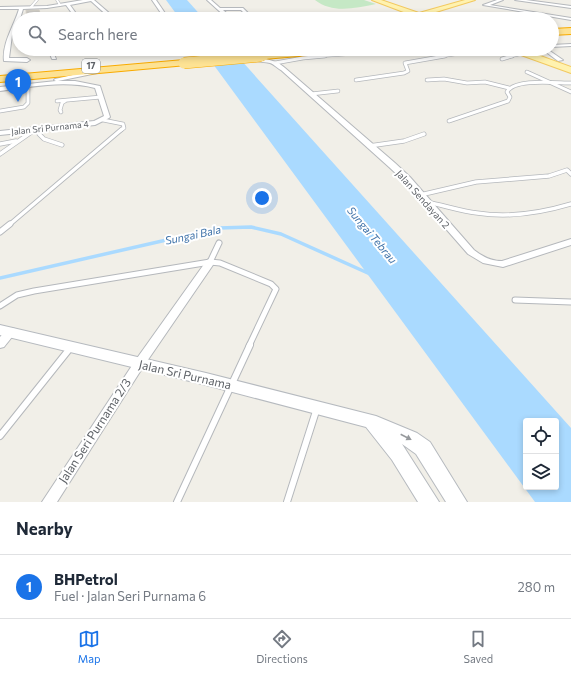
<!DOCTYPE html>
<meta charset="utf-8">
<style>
:root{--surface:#fff;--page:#f2f2f3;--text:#1f2937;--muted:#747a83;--line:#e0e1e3;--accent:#1a73e8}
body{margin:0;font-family:Commissioner,sans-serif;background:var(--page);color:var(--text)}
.controls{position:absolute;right:12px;bottom:12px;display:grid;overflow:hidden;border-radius:4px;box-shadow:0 2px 6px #0003}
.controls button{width:36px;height:36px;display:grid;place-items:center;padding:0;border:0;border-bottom:1px solid var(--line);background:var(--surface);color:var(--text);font:20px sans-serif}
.you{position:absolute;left:262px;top:198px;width:14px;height:14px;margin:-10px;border:3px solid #fff;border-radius:50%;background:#1a73e8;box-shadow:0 0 0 6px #1a73e833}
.badge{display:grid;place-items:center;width:26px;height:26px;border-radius:50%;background:var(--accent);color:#fff;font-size:13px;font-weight:700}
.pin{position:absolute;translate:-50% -33px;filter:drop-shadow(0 1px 2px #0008)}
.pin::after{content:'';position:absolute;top:21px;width:14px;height:12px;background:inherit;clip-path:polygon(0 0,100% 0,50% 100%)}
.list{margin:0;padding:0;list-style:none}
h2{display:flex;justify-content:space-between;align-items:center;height:52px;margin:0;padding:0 16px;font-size:17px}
h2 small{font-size:13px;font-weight:400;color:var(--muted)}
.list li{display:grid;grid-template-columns:26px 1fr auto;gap:12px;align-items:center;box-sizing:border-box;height:64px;padding:0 16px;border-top:1px solid var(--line)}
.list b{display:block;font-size:15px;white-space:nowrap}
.list p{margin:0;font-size:13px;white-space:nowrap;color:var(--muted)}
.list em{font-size:13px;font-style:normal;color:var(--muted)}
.icon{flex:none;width:22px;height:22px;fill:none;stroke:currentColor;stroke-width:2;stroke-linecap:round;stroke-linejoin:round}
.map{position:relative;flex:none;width:571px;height:502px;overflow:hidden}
.search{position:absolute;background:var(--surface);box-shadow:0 2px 6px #0003;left:12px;right:12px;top:12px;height:44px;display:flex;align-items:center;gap:10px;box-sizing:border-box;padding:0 14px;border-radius:22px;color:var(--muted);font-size:15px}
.sheet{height:116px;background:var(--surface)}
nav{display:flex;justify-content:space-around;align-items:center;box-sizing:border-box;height:56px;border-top:1px solid var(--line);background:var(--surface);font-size:11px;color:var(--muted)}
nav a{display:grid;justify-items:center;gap:2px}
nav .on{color:var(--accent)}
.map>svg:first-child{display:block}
.green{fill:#c5e8c5}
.water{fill:#aadaff;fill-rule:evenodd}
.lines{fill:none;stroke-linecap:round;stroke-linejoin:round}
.stream{stroke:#aadaff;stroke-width:3.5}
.building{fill:#cccac5;stroke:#d6d1c6}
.lane-far4-casing{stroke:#b5b8bc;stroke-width:3}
.lane-far3-casing{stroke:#b5b8bc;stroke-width:4.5}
.lane-far2-casing{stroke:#b5b8bc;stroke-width:5}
.lane-far1-casing{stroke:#b5b8bc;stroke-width:7}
.lane-casing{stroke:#b5b8bc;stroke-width:8}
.street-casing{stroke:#b5b8bc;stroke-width:2}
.secondary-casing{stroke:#b6babf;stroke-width:2}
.primary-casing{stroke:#f2c960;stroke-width:2}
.highway-casing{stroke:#f9ab00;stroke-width:2}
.lane-far4{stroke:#fff;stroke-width:2}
.lane-far3{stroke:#fff;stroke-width:3}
.lane-far2{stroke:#fff;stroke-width:3.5}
.lane-far1{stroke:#fff;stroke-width:5}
.lane{stroke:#fff;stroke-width:6}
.street{fill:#fff;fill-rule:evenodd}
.secondary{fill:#fff;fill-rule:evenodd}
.primary{fill:#fff2af;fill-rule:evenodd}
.highway{fill:#fde293;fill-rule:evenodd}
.highway-bridge-far1-casing{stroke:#f9ab00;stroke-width:10;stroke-linecap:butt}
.highway-bridge-casing{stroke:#f9ab00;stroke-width:12;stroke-linecap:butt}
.highway-bridge-far1{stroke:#fde293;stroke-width:8}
.highway-bridge{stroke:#fde293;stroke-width:11}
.oneway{fill:#979a9d}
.labels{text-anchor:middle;stroke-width:4;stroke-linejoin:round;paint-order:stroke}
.shield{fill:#fff;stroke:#8f9295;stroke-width:1}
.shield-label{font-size:9px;font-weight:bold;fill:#5f6368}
.far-street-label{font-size:9px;fill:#5f6368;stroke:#fff}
.street-label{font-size:10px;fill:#5f6368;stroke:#fff}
.water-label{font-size:11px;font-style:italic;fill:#4174aa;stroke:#fff}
.near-street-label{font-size:12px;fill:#5f6368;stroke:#fff}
</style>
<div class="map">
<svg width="571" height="502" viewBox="0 0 571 502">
<rect width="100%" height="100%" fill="#f1efe8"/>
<path class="green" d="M315 0H364L376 4C355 8 333 14 315 0Z"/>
<g class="water">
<polygon points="166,0 187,0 204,19 180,19"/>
<path d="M202 49H231L571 428V502H535ZM526 421H556V487H526Z"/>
</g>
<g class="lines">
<polyline class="stream" points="0,278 219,228 251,227 281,234 370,274"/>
</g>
<polygon class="building" points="26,10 39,10 42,18 27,19"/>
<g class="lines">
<g class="lane-far4-casing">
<g id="lane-far4">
<polyline points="57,0 60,5"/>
<polyline points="31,7 37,0"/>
<polyline points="312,57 419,49"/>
<polyline points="439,57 489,49"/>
<polyline points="509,57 525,53"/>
</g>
</g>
<g class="lane-far3-casing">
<g id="lane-far3">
<polyline points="502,59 512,56"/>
<polyline points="275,63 303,58 325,56"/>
<polyline points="527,72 571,92"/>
<polyline points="356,80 404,73 408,71 405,63 445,56"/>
<polyline points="427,80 444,79 467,83 485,82 509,88"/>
<polyline points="311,94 338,91"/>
<polyline points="57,101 101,97"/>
<polyline points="0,111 24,107 28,103 28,86"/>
<polyline points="61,112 60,110 62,103 65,101"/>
<polyline points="103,120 123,124 124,128 121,130"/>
<path d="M449 121 508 101 510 97 507 92C514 78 556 83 571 83"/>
</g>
</g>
<g class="lane-far2-casing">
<g id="lane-far2">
<polyline points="39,130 39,134 44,139 62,145"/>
<polyline points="0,144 16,141"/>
<polyline points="369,146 404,141 424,134"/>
<polyline points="0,154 33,131"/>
<polyline points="420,195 476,182 549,176 567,170 571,174"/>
<path d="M426 202C443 205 460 211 477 213 508 218 541 213 571 204"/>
<polyline points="9,225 122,129"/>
</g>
</g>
<g class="lane-far1-casing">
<g id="lane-far1">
<polyline points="0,232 10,224"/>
<polyline points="210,262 219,243"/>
<polyline points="515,300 571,302"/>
<polyline points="0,306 17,295 34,291 210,262 220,263 271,284 276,289 249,346"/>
</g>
</g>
<g class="lane-casing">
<g id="lane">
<polyline points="0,436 71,347"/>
<polyline points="177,502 250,345"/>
<polyline points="287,502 317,408"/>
</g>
</g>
<g class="street-casing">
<g id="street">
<path d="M83 0H94L116 19H111L91 1 70 5 80 19H76L66 5 47 8 23 9 20 19H19V22L12 35 9 58H27L30 60 27 62 4 61C2 43 14 26 19 9H0V7L47 6Z"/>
<polygon points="152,0 156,0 169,19 165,19"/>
<polygon points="207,0 211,0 220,8 243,8 254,19 250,19 241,10 223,10 233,19 228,19"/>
<polygon points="497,0 503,0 490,5 571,18 571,20 483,5"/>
<polygon points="515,0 526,0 571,6 571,8"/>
<polygon points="571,44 571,46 552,47 552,45"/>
<polygon points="48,49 52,49 56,59 52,59"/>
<polygon points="186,49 190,49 191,51 187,52"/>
<path d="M246 49H250C257 62 261 57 273 61 278 62 281 65 285 68L395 163 410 177 474 250C483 257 491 261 502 261L571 239V245L503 267 483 263 468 254 404 181 389 167 281 70C277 68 274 64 270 63 256 60 253 64 246 49Z"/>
<polygon points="542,49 547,49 563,60 558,61"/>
<path d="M95 70 97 71V73L58 81H75L100 86 110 117 109 118 95 125 0 135V131L94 121 104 116 95 88C64 80 31 87 0 91V87L56 81 54 80 55 79Z"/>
<polygon points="210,259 215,262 143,367 57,502 42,502 135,361 207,260"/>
<polygon points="11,328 15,329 16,332 4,347 0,348 0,337 7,329"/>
</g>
</g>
<g class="secondary-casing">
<polygon id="secondary" points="0,325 206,373 376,416 417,433 430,442 467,502 446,502 416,454 402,444 439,502 418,502 392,460 366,427 206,385 0,335"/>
</g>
<g class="primary-casing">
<g id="primary">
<polygon points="372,0 381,0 419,13 465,0 475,0 426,15 433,19 422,19"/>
<polygon points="509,49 521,49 571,67 571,73 510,51"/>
</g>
</g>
<g class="highway-casing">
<g id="highway">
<polygon points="571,28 571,34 552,35 552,29"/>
<polygon points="312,49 350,49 345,52 264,59 259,56 264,53"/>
<polygon points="184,60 187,61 189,63 187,65 0,82 0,76"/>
</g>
</g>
<use href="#lane-far4" class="lane-far4"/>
<use href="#lane-far3" class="lane-far3"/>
<use href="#lane-far2" class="lane-far2"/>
<use href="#lane-far1" class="lane-far1"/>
<use href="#lane" class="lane"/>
<use href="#street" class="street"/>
<use href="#secondary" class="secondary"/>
<use href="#primary" class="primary"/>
<use href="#highway" class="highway"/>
<g class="highway-bridge-far1-casing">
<polyline id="highway-bridge-far1" points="250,57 264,56"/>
</g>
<g class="highway-bridge-casing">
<polyline id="highway-bridge" points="184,63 261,56"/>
</g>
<use href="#highway-bridge-far1" class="highway-bridge-far1"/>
<use href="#highway-bridge" class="highway-bridge"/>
</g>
<defs><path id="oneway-solid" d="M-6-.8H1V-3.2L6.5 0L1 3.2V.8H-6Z"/></defs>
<use class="oneway" href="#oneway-solid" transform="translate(406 437) rotate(27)"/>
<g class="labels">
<rect class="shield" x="82" y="59" width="18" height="14" rx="3"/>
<g class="shield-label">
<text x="91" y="69">17</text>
</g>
<g class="far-street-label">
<text transform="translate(50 128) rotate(-6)" y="3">Jalan Sri Purnama 4</text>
</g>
<g class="street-label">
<text transform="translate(423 199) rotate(48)" y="4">Jalan Sendayan 2</text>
</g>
<g class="water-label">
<text transform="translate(193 235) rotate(-12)" y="4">Sungai Bala</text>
<text transform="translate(372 235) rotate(50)" y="4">Sungai Tebrau</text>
</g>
<g class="near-street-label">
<text transform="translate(185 375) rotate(13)" y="4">Jalan Sri Purnama</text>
<text transform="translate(95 431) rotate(-57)" y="4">Jalan Seri Purnama 2/3</text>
</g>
</g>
</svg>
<div class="controls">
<button><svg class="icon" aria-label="locate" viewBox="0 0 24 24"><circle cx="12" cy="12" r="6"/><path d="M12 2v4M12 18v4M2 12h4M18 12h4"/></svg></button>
<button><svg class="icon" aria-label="layers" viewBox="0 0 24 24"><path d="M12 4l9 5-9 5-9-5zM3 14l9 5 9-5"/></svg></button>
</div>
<div class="you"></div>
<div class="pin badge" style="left:18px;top:102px">1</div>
<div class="search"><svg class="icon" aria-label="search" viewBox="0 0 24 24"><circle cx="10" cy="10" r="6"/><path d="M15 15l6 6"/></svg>Search here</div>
</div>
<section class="sheet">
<h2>Nearby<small></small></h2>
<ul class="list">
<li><span class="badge">1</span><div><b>BHPetrol</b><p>Fuel · Jalan Seri Purnama 6</p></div><em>280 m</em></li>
</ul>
</section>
<nav>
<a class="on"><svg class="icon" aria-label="map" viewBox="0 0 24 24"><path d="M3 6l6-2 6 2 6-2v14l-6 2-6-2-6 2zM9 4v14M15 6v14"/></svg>Map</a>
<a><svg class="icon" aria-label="directions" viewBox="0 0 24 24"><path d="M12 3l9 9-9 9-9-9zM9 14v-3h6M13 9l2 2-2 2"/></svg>Directions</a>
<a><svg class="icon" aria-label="saved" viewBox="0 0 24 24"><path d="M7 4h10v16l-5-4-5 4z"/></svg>Saved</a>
</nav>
